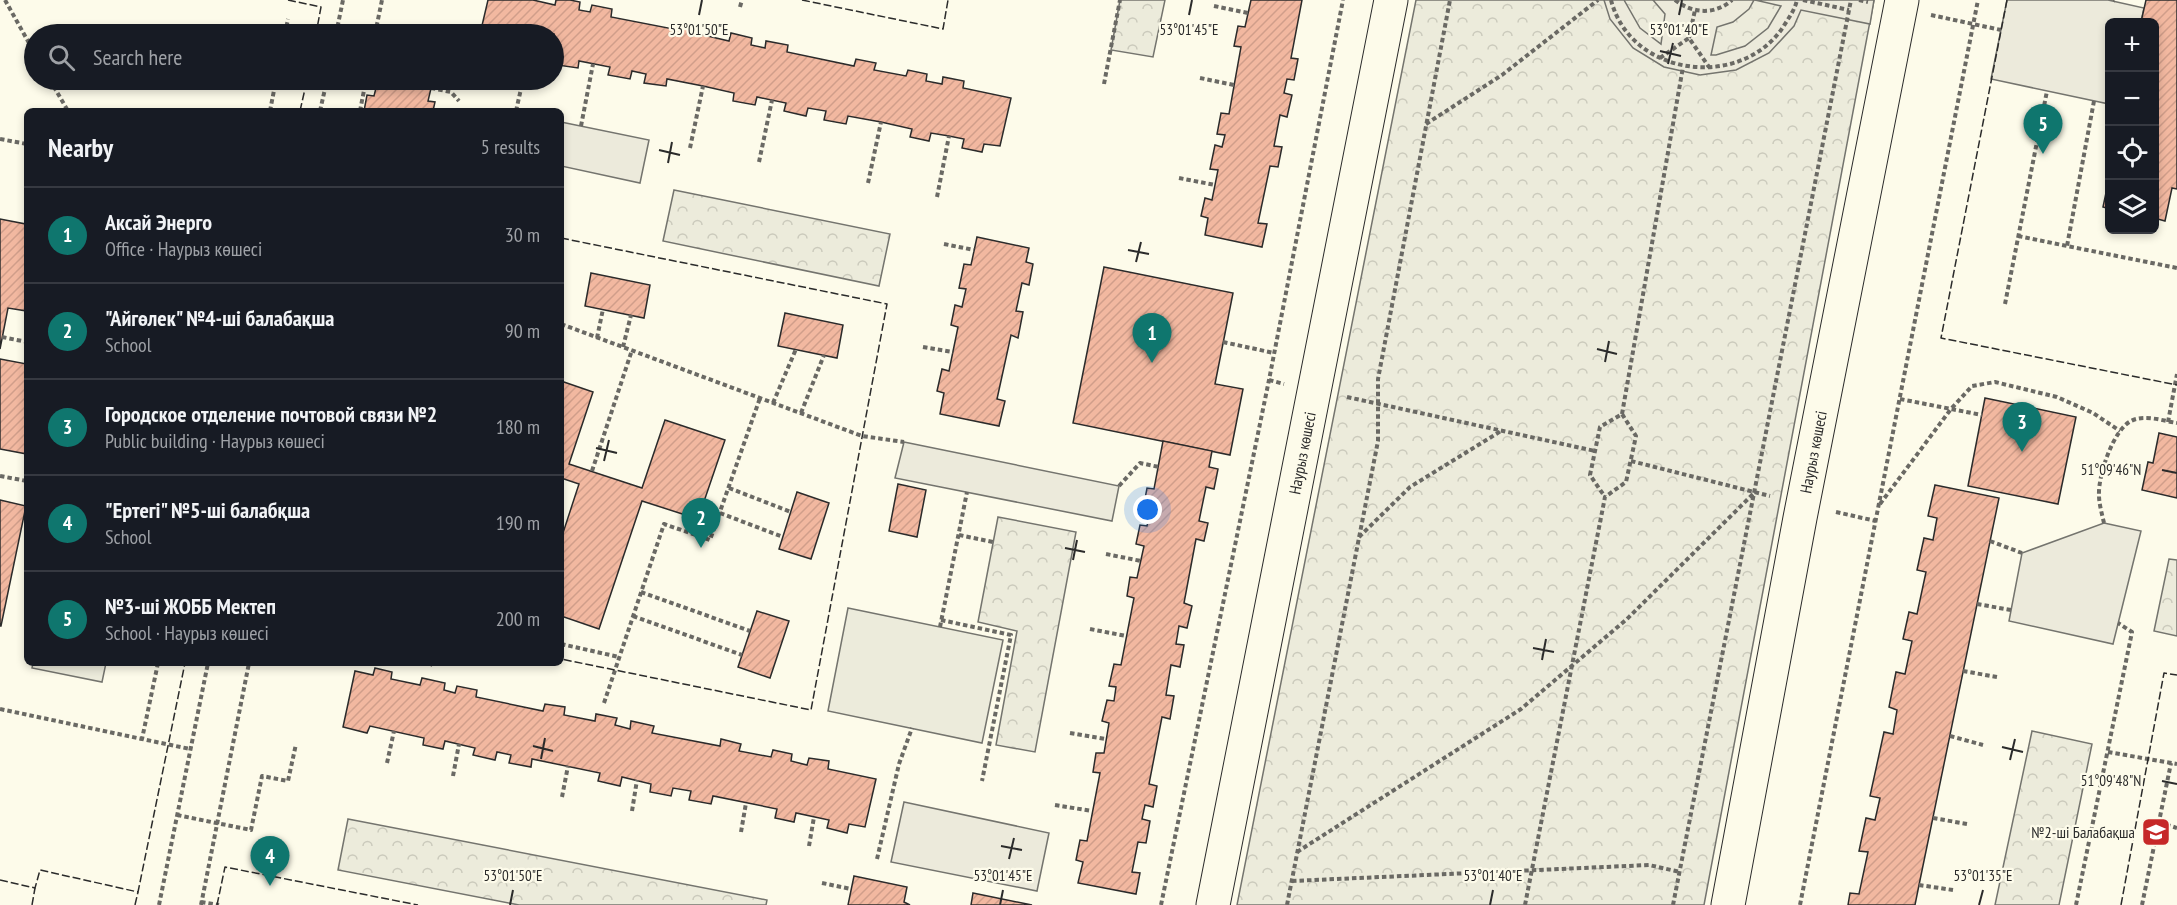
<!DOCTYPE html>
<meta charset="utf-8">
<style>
:root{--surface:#171b24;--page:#20242c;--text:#f1f3f6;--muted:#9ea1a6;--line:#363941;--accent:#0f766e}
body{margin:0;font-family:"PT Sans Narrow",sans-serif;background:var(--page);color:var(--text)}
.controls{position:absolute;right:18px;top:18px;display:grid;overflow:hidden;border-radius:9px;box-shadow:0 3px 9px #0003}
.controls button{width:54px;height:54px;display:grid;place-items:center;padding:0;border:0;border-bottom:2px solid var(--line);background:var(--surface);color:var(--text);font:30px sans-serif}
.you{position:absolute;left:1148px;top:510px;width:21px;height:21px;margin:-15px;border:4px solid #fff;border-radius:50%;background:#1a73e8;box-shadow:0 0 0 9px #1a73e833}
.badge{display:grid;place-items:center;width:39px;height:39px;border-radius:50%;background:var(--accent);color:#fff;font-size:20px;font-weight:700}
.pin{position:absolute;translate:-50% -50px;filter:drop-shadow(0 2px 3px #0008)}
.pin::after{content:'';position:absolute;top:32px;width:21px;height:18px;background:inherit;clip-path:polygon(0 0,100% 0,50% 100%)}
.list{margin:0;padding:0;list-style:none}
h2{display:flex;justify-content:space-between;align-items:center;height:78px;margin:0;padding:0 24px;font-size:26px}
h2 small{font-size:20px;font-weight:400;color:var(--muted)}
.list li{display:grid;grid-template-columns:39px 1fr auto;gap:18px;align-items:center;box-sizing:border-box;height:96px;padding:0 24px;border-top:2px solid var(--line)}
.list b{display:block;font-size:22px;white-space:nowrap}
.list p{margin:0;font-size:20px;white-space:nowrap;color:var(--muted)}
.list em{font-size:20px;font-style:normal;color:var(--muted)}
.icon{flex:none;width:33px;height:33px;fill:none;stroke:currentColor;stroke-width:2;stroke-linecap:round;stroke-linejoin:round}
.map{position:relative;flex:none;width:2177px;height:905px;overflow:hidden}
.search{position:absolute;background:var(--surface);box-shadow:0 3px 9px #0003;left:24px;top:24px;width:540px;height:66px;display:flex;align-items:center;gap:15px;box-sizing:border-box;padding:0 21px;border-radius:33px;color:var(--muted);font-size:22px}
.panel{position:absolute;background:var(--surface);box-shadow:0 3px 9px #0003;left:24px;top:108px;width:540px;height:558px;border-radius:9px}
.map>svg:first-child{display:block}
.park{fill:url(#park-crowns);stroke:#74746e;stroke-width:1.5}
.garden{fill:#ecebdb;stroke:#74746e;stroke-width:1.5}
.parking{fill:#eceadb;stroke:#74746e;stroke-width:1.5}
.building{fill:url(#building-hatch);stroke:#2b2b2b;stroke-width:1.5}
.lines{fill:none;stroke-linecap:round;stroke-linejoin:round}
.minor-casing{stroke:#2b2b2b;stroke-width:35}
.path{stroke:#6a6964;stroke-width:4;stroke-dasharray:4.5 3;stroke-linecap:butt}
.minor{stroke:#fdfbea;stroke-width:33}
.fence{stroke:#2b2b2b;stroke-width:1.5;stroke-dasharray:8 3;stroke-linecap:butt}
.ticks{fill:none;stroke:#2b2b2b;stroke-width:2}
.labels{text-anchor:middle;stroke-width:4.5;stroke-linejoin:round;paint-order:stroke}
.street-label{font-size:16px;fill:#2b2b2b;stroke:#fdfbea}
.poi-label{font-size:16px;fill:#2b2b2b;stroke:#fdfbea;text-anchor:end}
.ticks-label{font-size:15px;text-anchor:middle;fill:#2b2b2b;stroke:#fdfbea;stroke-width:4.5;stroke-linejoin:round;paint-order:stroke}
</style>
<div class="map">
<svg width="2177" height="905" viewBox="0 0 2177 905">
<defs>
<pattern id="park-crowns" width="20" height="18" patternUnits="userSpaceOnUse" patternTransform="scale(1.5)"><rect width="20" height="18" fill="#ecebdb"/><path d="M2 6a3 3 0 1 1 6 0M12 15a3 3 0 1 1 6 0" fill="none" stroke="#cbcabc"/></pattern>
<pattern id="building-hatch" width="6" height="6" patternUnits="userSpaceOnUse" patternTransform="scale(1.5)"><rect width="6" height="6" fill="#f2b8a0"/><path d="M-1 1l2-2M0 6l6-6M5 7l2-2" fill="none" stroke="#d09e8a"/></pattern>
</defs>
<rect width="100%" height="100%" fill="#fdfbea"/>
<g class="park">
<polygon points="1120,0 1165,0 1153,57 1111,50"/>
<polygon points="1416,0 1874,0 1704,905 1237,905"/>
<polygon points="674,190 890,234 879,286 663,241"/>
<polygon points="998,517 1076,532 1035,752 996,745 1017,631 978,622"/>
<polygon points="2169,559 2177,560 2177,636 2154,631"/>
<polygon points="2032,731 2092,744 2059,905 1995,905"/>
<polygon points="348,819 767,900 766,905 519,905 338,870"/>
</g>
<g class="garden">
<polygon points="848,608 1003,640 982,743 828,711"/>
<polygon points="33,663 106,663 102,682 32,668"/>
</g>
<g class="parking">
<polygon points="1604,0 1624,0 1640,28 1661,44 1665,14 1653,0 1754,0 1749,9 1733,22 1717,27 1711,55 1716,55 1745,46 1768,28 1781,6 1755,0 1874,0 1870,24 1801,10 1794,26 1769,53 1736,70 1700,75 1664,67 1633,48 1610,19"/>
<polygon points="2007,0 2108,0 2144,8 2141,22 2110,22 2109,104 1991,79"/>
<polygon points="561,122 649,140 640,183 561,166"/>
<polygon points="904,442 1119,486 1112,521 895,478"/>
<polygon points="2104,523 2141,531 2113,644 2009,621 2022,553"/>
<polygon points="904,802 1049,833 1037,891 891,862"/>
</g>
<g class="building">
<polygon points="488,0 533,0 555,5 556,0 570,0 580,2 579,10 590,12 592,5 612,9 611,17 678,30 680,23 700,27 699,34 729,41 731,33 752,38 751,45 765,48 766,41 788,45 787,52 854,66 856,59 876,63 874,70 906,76 908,70 927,74 926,81 942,84 943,77 964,81 963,88 1011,98 1000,146 984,144 982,152 962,148 964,139 949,136 931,133 929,141 910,137 912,129 881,122 848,116 846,124 824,120 826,111 808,108 806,116 784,111 786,103 757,97 755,105 733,101 734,93 703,86 667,79 666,86 644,83 646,74 632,71 630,79 608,75 610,67 579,61 578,68 557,65 559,57 554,56 554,34 480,34"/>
<polygon points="1251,0 1302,0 1291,58 1298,59 1294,80 1287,79 1284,93 1292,95 1287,117 1280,115 1274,146 1282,147 1278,167 1270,166 1258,223 1267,224 1262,247 1205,235 1208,218 1201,216 1205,198 1212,200 1218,170 1210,169 1215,145 1222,147 1225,135 1217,134 1221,113 1229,114 1241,47 1234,46 1238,26 1245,27"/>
<polygon points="2146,0 2177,0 2177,189 2172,188 2165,221 2154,218 2154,22 2141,22"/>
<polygon points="389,26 429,34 387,34"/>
<polygon points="378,80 433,80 428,101 435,102 433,111 364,111 367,95 374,96"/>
<polygon points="2110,174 2110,209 2103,207"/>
<polygon points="27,217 27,311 8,308 0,349 0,219 26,224"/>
<polygon points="977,237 1029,248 1026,262 1033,264 1029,285 1022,283 1016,311 1023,312 1018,338 1011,335 997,399 1005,401 999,426 940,414 944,393 937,391 942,369 949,371 958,327 951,325 955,305 962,307 966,289 959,288 964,264 971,265"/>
<polygon points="1104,267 1233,293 1215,384 1243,389 1230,455 1073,423"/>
<polygon points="591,273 650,285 644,318 585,306"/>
<polygon points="785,313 843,325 837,358 778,346"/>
<polygon points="0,359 27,364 27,454 0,449"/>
<polygon points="561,381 593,392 569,464 642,488 665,420 725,440 698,519 642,501 599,629 561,616 561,539 579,484 561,478"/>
<polygon points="1985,398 2076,417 2058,504 1968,486"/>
<polygon points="2159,433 2177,437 2177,498 2142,490 2148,462 2153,463"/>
<polygon points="1163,441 1212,451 1209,467 1218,469 1214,489 1206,487 1199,521 1208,523 1204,541 1196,539 1184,603 1192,606 1187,628 1179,626 1176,644 1184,645 1180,667 1171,665 1166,695 1174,696 1170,719 1162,717 1149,784 1157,786 1153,807 1145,805 1142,819 1150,821 1146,843 1138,842 1132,872 1140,873 1136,894 1078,883 1083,862 1076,860 1080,840 1087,841 1100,773 1093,772 1096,753 1104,753 1109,723 1102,721 1107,700 1114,701 1116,687 1109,686 1114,664 1121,665 1134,598 1127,596 1130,577 1137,578 1144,546 1136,544 1140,525 1147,526 1151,510 1143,509 1147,488 1154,489"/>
<polygon points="898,484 926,490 917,537 889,531"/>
<polygon points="1935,485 1999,498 1919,885 1915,905 1848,905 1850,893 1859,894 1868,852 1859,851 1866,818 1875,820 1880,798 1870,796 1884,732 1893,734 1897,710 1889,707 1896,672 1905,674 1912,641 1903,639 1909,612 1917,614 1926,572 1917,570 1924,538 1933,540 1937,518 1928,516"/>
<polygon points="797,492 829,503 811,559 779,549"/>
<polygon points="0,500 26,506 1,626 0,626"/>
<polygon points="757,611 789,621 770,678 738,667"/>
<polygon points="375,668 392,672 391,679 420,685 422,678 445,683 444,690 455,693 457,686 477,690 476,697 543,711 545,704 565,707 564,715 595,721 596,714 617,718 615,725 630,729 631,721 654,726 652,733 720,746 721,739 741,744 739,751 771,757 773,750 792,754 791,761 807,765 809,758 829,761 828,769 876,779 865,827 849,824 847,833 827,828 829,820 796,813 794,822 775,818 777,809 713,796 711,804 689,800 691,791 673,788 671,796 650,792 651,784 622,777 620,786 598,781 600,773 532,759 531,767 509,763 511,755 497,752 495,760 473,755 475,748 445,741 443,749 423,745 424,738 370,726 367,733 343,727 355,671 373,675"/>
<polygon points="854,876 907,887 904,902 910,905 848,905"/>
<polygon points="973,893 1032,905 971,905"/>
</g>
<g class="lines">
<g class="minor-casing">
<g id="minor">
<polyline points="1213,905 1391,0"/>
<polyline points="1728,905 1800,518 1902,0"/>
</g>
</g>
<g class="path">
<polyline points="5,0 34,52"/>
<path d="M1611 0C1631 78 1744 91 1785 24 1790 16 1795 9 1797 0"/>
<path d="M1675 0C1693 14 1715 15 1732 0"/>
<polyline points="1803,0 1849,10"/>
<polyline points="1859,0 1868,2"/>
<polyline points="2113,1 2114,0"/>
<polyline points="1214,6 1248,13"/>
<polyline points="740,7 742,0"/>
<polyline points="1931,15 2001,30"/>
<polyline points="285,34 288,19"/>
<polyline points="336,34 343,0"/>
<polyline points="375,34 382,0"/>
<polyline points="1689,38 1695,10"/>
<polyline points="1660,58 1689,38 1709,67"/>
<polyline points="1200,78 1234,85"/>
<polyline points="50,80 68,111"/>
<polyline points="1104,84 1120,0"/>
<polyline points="431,88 451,92 459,101"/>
<polyline points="2094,101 2067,246 2177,268"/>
<polyline points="270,111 276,80"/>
<polyline points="320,111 327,80"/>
<polyline points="360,111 366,80"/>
<polyline points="516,111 523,80"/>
<polyline points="1426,124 1502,75 1598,0"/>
<polyline points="581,126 593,64"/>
<polyline points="0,139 27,144"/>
<polyline points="690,148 703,86"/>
<polyline points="759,162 772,100"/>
<polyline points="1179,178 1215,185"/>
<polyline points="868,183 881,122"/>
<polyline points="937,197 949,136"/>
<polyline points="2018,236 2067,246"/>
<polyline points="944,244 974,250"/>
<polyline points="2005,304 2047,91"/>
<polyline points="561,324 862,436 904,442"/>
<polyline points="2,337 27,342"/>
<polyline points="597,338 603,309"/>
<polyline points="1223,342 1274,353"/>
<polyline points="623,347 631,315"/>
<polyline points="923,347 953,352"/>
<polyline points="1269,380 1284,384"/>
<polyline points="1347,397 1595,451"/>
<polyline points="1900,399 1982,415"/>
<polyline points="773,403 796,349"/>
<polyline points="801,413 824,355"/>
<polyline points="1622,414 1683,67"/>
<polyline points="2168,422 2177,374"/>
<polyline points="1631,461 1770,496"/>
<polyline points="592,471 632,350"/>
<polyline points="0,476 27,481"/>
<polyline points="1119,486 1140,463 1159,467"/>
<polyline points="729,488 791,512"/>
<polyline points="1880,504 1951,409 1972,386 1995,382 2057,397 2093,413 2120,431"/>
<polyline points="1836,512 1876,521"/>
<polyline points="720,513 783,537"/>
<path d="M2104 523C2102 514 2099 504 2099 495 2098 476 2113 430 2131 421 2144 414 2164 421 2177 423"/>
<polyline points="959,535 993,542"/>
<polyline points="1359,537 1410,487 1501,431"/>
<polyline points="1990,541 2022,553"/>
<polyline points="1106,554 1141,561"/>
<polyline points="641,592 750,631"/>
<polyline points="1977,604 2011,610"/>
<polyline points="633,616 742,655"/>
<polyline points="941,620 1011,635 982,781"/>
<polyline points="940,627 967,492"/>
<polyline points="1090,629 1126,636"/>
<polyline points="561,644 619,657"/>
<polyline points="158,663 142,739 190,749"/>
<polyline points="430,666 431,663"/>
<polyline points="1963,671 1997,677"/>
<polyline points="604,703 664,524 710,540 760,398"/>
<polyline points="0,709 142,739"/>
<polyline points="1070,733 1106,739"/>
<polyline points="1950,736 1983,745"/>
<polyline points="2108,752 2177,764"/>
<polyline points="387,763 394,731"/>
<polyline points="453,776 459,744"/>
<polyline points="562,797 568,766"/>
<polyline points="1055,805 1092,811"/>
<polyline points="632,811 637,780"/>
<polyline points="177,815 251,830 262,776 288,781 296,744"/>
<polyline points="1933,818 1967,824"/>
<polyline points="2159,822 2177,828"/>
<polyline points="741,832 746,803"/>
<polyline points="809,846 814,817"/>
<polyline points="1297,852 1521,709 1627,619 1754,493"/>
<polyline points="877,859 899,764 912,728"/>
<polyline points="1292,881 1649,865 1680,872"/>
<polyline points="822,883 851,889"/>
<polyline points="1919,885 1953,890"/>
<polyline points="201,902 219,905"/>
<polyline points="159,905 208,663"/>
<polyline points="201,905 249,663"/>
<polyline points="1161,905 1269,380 1343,0"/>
<polyline points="1287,905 1378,441 1378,379 1450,0"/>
<polyline points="1525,905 1605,497 1626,482 1636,436 1622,414 1600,427 1590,475 1605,497"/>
<polyline points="1673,905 1851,0"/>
<polyline points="1800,905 1978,0"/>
<polyline points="2076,905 2132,632 2118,623"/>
<polyline points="2142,905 2171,763"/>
</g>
<use href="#minor" class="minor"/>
<g class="fence">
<polyline points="288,0 321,7 316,34"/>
<polyline points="802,0 943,29 948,0"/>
<polyline points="2007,0 1941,338 2177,385"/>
<polyline points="300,111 307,80"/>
<polyline points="561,238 887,304 811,710 561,659"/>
<polyline points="0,880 35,888 40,870 138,892 185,663"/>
<polyline points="32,905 35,888"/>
<polyline points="135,905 138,892"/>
<polyline points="217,905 225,867 418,905"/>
<polyline points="2121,905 2164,673 2177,675"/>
</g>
</g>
<path class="ticks" d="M699 15 702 0M1189 15 1192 0M1679 15 1682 0M1660 51 1681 56M1668 64 1673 43M659 150 680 155M668 163 672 142M1128 250 1149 254M1136 262 1141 242M1597 349 1617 354M1605 362 1609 341M596 448 617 453M604 461 609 440M2162 470 2177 473M1065 548 1085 552M1073 560 1077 540M1533 648 1554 652M1542 660 1546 639M533 746 553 751M2002 747 2023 752M541 759 545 738M2010 760 2015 739M2162 781 2177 784M1001 846 1022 850M1009 859 1014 838M510 905 513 890M1000 905 1003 890M1490 905 1493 890M1979 905 1983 890"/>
<defs>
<g id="school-square" transform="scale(1.5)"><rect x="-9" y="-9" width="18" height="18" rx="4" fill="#c62828" stroke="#fdfbea"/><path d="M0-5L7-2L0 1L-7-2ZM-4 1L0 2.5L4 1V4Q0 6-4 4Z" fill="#fff"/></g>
</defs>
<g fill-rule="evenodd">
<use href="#school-square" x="2156" y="832"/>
</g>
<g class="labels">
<g class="street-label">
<text transform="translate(1813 452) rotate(-79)" y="6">Наурыз көшесі</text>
<text transform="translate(1302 453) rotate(-79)" y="6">Наурыз көшесі</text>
</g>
<g class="poi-label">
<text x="2135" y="838">№2-ші Балабақша</text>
</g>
</g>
<g class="ticks-label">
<text x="699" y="35">53°01'50"E</text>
<text x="1189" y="35">53°01'45"E</text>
<text x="1679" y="35">53°01'40"E</text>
<text x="2111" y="475">51°09'46"N</text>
<text x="2111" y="786">51°09'48"N</text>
<text x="513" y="881">53°01'50"E</text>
<text x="1003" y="881">53°01'45"E</text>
<text x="1493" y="881">53°01'40"E</text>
<text x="1983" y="881">53°01'35"E</text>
</g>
</svg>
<div class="controls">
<button>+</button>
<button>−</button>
<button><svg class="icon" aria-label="locate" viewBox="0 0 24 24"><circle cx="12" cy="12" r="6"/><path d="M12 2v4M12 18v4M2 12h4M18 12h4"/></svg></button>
<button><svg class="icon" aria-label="layers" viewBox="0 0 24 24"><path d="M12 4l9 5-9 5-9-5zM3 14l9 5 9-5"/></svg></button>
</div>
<div class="you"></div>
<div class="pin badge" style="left:1152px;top:363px">1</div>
<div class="pin badge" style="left:701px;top:548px">2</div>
<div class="pin badge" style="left:2022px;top:452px">3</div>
<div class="pin badge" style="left:270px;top:886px">4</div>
<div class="pin badge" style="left:2043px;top:154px">5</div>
<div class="search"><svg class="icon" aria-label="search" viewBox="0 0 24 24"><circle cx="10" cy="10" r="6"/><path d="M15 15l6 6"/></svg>Search here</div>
<section class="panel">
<h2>Nearby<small>5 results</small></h2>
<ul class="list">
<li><span class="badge">1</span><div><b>Аксай Энерго</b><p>Office · Наурыз көшесі</p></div><em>30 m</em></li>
<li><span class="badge">2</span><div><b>&quot;Айгөлек&quot; №4-ші балабақша</b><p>School</p></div><em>90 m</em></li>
<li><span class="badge">3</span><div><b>Городское отделение почтовой связи №2</b><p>Public building · Наурыз көшесі</p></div><em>180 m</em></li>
<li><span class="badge">4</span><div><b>&quot;Ертегі&quot; №5-ші балабқша</b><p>School</p></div><em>190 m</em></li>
<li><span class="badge">5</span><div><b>№3-ші ЖОББ Мектеп</b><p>School · Наурыз көшесі</p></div><em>200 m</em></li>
</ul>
</section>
</div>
